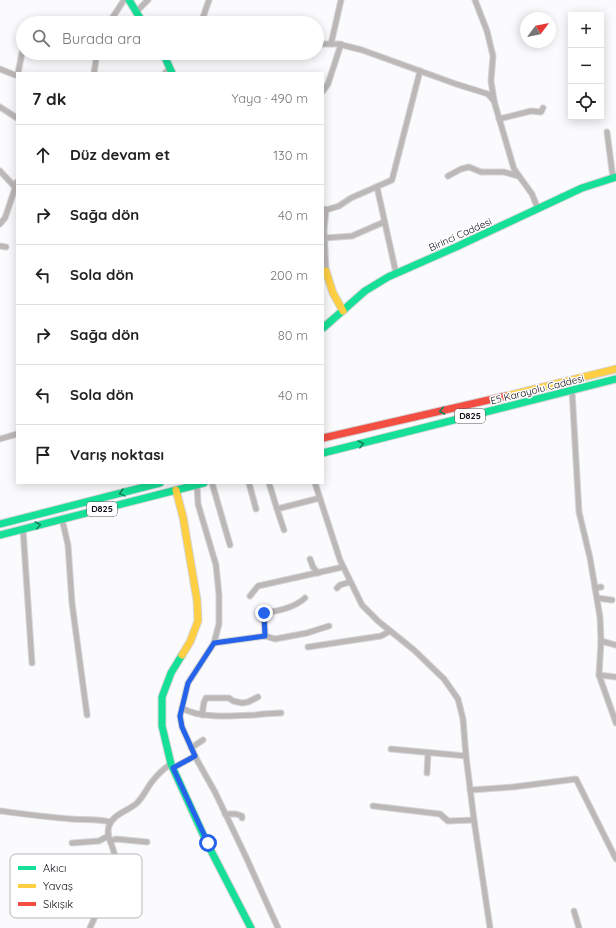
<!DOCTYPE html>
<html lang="tr">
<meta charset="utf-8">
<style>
:root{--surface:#fff;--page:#f2f2f2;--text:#222;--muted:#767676;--line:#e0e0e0}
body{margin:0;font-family:Quicksand,sans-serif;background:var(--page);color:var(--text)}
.controls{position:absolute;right:12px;top:12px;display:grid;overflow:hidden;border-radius:0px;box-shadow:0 2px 10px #0003}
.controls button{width:36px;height:36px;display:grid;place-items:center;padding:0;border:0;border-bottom:1px solid var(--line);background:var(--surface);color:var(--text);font:20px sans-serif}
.compass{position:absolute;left:520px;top:12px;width:36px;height:36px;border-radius:50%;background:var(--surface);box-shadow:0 2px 10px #0003;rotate:58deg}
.stop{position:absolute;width:12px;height:12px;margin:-9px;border:3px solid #2563eb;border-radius:50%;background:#fff}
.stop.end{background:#2563eb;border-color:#fff;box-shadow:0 1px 4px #0008}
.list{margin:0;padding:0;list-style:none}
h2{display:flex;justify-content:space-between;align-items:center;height:52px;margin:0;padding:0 16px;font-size:17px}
h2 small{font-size:13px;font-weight:400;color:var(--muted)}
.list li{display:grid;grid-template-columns:26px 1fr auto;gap:12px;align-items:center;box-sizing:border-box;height:60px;padding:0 16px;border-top:1px solid var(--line)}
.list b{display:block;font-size:15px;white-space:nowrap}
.list em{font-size:13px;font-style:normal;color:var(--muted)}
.icon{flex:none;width:22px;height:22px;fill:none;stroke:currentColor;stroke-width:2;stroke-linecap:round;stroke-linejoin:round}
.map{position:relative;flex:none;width:616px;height:928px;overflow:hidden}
.search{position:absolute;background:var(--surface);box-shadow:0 2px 10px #0003;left:16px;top:16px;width:308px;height:44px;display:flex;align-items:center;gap:10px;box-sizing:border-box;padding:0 14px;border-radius:22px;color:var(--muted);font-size:15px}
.panel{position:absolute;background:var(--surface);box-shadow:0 2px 10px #0003;left:16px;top:72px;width:308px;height:412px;border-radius:0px}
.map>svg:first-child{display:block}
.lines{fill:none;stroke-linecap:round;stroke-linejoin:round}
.street-casing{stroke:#d5d5d7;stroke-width:7}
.fast-casing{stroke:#d5d5d7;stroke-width:9}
.slow-casing{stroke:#d5d5d7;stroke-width:9}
.jam-casing{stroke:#d5d5d7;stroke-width:9}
.street{stroke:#bbb8b7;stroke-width:5}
.fast{stroke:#16e098;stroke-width:7}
.slow{stroke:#ffcf43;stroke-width:7}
.jam{stroke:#f24e42;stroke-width:7}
.oneway{stroke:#12805d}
.route{stroke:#2563eb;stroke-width:5}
.labels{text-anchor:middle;stroke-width:3;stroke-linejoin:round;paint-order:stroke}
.shield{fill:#fff;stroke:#56545a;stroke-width:1}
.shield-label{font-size:9px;font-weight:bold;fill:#0e0b14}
.street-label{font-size:10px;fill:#0e0b14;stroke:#fff}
.key{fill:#fff;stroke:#b7b6b8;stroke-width:1}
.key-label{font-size:11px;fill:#0e0b14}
</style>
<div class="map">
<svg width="616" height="928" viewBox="0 0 616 928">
<rect width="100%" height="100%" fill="#fbfafd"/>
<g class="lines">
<g class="street-casing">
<g id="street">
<polyline points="475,0 487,31 493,56 491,81 494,100"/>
<polyline points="136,12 148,0"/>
<polyline points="109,23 124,0"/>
<polyline points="201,23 209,0"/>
<polyline points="259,23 260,20"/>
<polyline points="331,44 341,0"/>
<polyline points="317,45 323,44 338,44 362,50 456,84 488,94 494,101 514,169 532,194 538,209"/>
<polyline points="0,69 15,75 17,74"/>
<polyline points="18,73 23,48"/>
<polyline points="94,73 97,53"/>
<polyline points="165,73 170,68"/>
<polyline points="323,91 328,84 341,44"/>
<polyline points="0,107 17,118"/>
<polyline points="499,119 531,111 541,112 543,108"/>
<polyline points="607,132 613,178"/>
<polyline points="0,171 15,187"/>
<polyline points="448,176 461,169 469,167 481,172 504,172 518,176"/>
<polyline points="377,187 396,273"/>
<polyline points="324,209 326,210 324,230 326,271"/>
<polyline points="326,210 339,206 351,198 392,180 420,71"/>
<polyline points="0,224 5,218 17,182"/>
<polyline points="325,238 352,236 384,222"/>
<polyline points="0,246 6,247"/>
<polyline points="572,390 579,512 590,558 600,617 601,641 599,675 616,723"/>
<polyline points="0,439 17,434"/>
<polyline points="212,483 230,545"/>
<polyline points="249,483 256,509"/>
<polyline points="269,483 277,509 320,498"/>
<polyline points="315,483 340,560 362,605 378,621 414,650 444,679 458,699 463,719 466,756 474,820 490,928"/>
<polyline points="197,485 198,504 216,565 219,595 219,624 214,643 188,683 180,716 182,727 197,760 215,792 246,857 278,928"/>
<polyline points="277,509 284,530"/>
<polyline points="62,519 68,545 72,603 87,715"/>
<polyline points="23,529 32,663"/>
<polyline points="310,559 313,567 318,573"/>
<polyline points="337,588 340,585 350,582"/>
<polyline points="595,588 601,587"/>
<polyline points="250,596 258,586 343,567"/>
<polyline points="597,598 612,600"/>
<path d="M265 636 264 613C278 611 294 608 305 598"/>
<polyline points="601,641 616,645"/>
<polyline points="214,643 265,636 275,639 307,633 329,626"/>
<polyline points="308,647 381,636 390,631"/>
<polyline points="599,675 616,677"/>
<path d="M182 708C200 719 234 716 255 715L263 714 281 713"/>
<polyline points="202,715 204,702 206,698 229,698 233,701 242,703 248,702 258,697"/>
<polyline points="191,748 203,740"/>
<polyline points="391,749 466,756"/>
<polyline points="173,768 195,756"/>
<polyline points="427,773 428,753"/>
<polyline points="470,790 513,787 576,779 616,859"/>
<polyline points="373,806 440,814 448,821 474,820"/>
<path d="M0 811C24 814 47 817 71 819 84 820 98 819 110 822"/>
<polyline points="225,814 236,814 242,816 242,818"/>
<polyline points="110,841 116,839 147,842"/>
<polyline points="72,843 99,841 108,836"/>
<polyline points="574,911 579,928"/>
<path d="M90 928C98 909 114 879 115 859 115 847 105 837 109 826 113 814 128 811 137 803 143 797 146 790 151 783 157 775 163 769 171 764"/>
</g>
</g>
<g class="fast-casing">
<g id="fast">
<polyline points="129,0 143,23"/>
<polyline points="163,53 172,73"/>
<polyline points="323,328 365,291 388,277 456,247 582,188 616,177"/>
<polyline points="323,453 616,379"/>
<polyline points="0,524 160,483"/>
<polyline points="0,535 204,483"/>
<polyline points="182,655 171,673 162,697 162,726 171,764 207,843 251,928"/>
</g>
</g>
<g class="slow-casing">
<g id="slow">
<polyline points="326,271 333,293 343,311"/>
<polyline points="506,396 616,369"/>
<polyline points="176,490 183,517 197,600 198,621 190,642 182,655"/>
</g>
</g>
<g class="jam-casing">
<polyline id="jam" points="323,438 506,396"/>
</g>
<use href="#street" class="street"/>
<use href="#fast" class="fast"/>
<use href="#slow" class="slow"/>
<use href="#jam" class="jam"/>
</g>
<defs><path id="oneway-chevron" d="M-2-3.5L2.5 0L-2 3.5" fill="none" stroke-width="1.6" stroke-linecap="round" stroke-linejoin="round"/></defs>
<g class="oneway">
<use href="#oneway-chevron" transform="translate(442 411) rotate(168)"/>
<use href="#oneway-chevron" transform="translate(361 444) rotate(-14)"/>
<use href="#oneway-chevron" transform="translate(122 493) rotate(165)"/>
<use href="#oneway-chevron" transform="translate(38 525) rotate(-14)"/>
</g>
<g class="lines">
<polyline class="route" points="208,843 173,768 195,756 182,727 180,716 188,683 214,643 265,636 264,613"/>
</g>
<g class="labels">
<g class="shield">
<rect x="455" y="409" width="30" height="14" rx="3"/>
<rect x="87" y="502" width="30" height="14" rx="3"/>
</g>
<g class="shield-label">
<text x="470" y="419">D825</text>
<text x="102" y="512">D825</text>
</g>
<g class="street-label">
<text transform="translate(460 234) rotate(-24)" y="4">Birinci Caddesi</text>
<text transform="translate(537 389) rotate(-14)" y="4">E5 Karayolu Caddesi</text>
</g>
</g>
<rect x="10" y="854" width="132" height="64" rx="6" class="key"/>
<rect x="18" y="866" width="18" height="4" fill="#16e098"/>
<rect x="18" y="884" width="18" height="4" fill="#ffcf43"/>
<rect x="18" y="902" width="18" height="4" fill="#f24e42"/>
<g class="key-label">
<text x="43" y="872">Akıcı</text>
<text x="43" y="890">Yavaş</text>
<text x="43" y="908">Sıkışık</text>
</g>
</svg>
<div class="controls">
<button>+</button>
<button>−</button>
<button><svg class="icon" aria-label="locate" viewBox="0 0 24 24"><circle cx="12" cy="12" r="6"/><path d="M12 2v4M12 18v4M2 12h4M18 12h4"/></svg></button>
</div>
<svg class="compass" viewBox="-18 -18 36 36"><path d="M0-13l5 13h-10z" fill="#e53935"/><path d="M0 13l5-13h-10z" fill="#767676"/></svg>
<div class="stop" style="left:208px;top:843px"></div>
<div class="stop end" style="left:264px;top:613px"></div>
<div class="search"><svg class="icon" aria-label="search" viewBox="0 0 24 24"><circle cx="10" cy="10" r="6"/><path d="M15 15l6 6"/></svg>Burada ara</div>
<section class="panel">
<h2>7 dk<small>Yaya · 490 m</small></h2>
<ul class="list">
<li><svg class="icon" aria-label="ahead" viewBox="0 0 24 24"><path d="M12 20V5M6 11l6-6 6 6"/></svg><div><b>Düz devam et</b></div><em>130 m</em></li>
<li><svg class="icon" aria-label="right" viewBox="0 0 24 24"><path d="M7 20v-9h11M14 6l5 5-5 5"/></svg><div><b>Sağa dön</b></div><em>40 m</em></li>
<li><svg class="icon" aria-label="left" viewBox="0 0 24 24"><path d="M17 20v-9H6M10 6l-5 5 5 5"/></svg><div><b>Sola dön</b></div><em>200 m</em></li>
<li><svg class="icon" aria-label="right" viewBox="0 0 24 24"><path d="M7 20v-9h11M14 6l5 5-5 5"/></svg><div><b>Sağa dön</b></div><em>80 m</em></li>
<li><svg class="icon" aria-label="left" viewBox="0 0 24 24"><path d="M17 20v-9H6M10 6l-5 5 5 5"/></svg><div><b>Sola dön</b></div><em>40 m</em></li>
<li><svg class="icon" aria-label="arrive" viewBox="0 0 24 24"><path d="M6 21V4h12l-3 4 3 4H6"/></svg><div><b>Varış noktası</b></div></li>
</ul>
</section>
</div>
